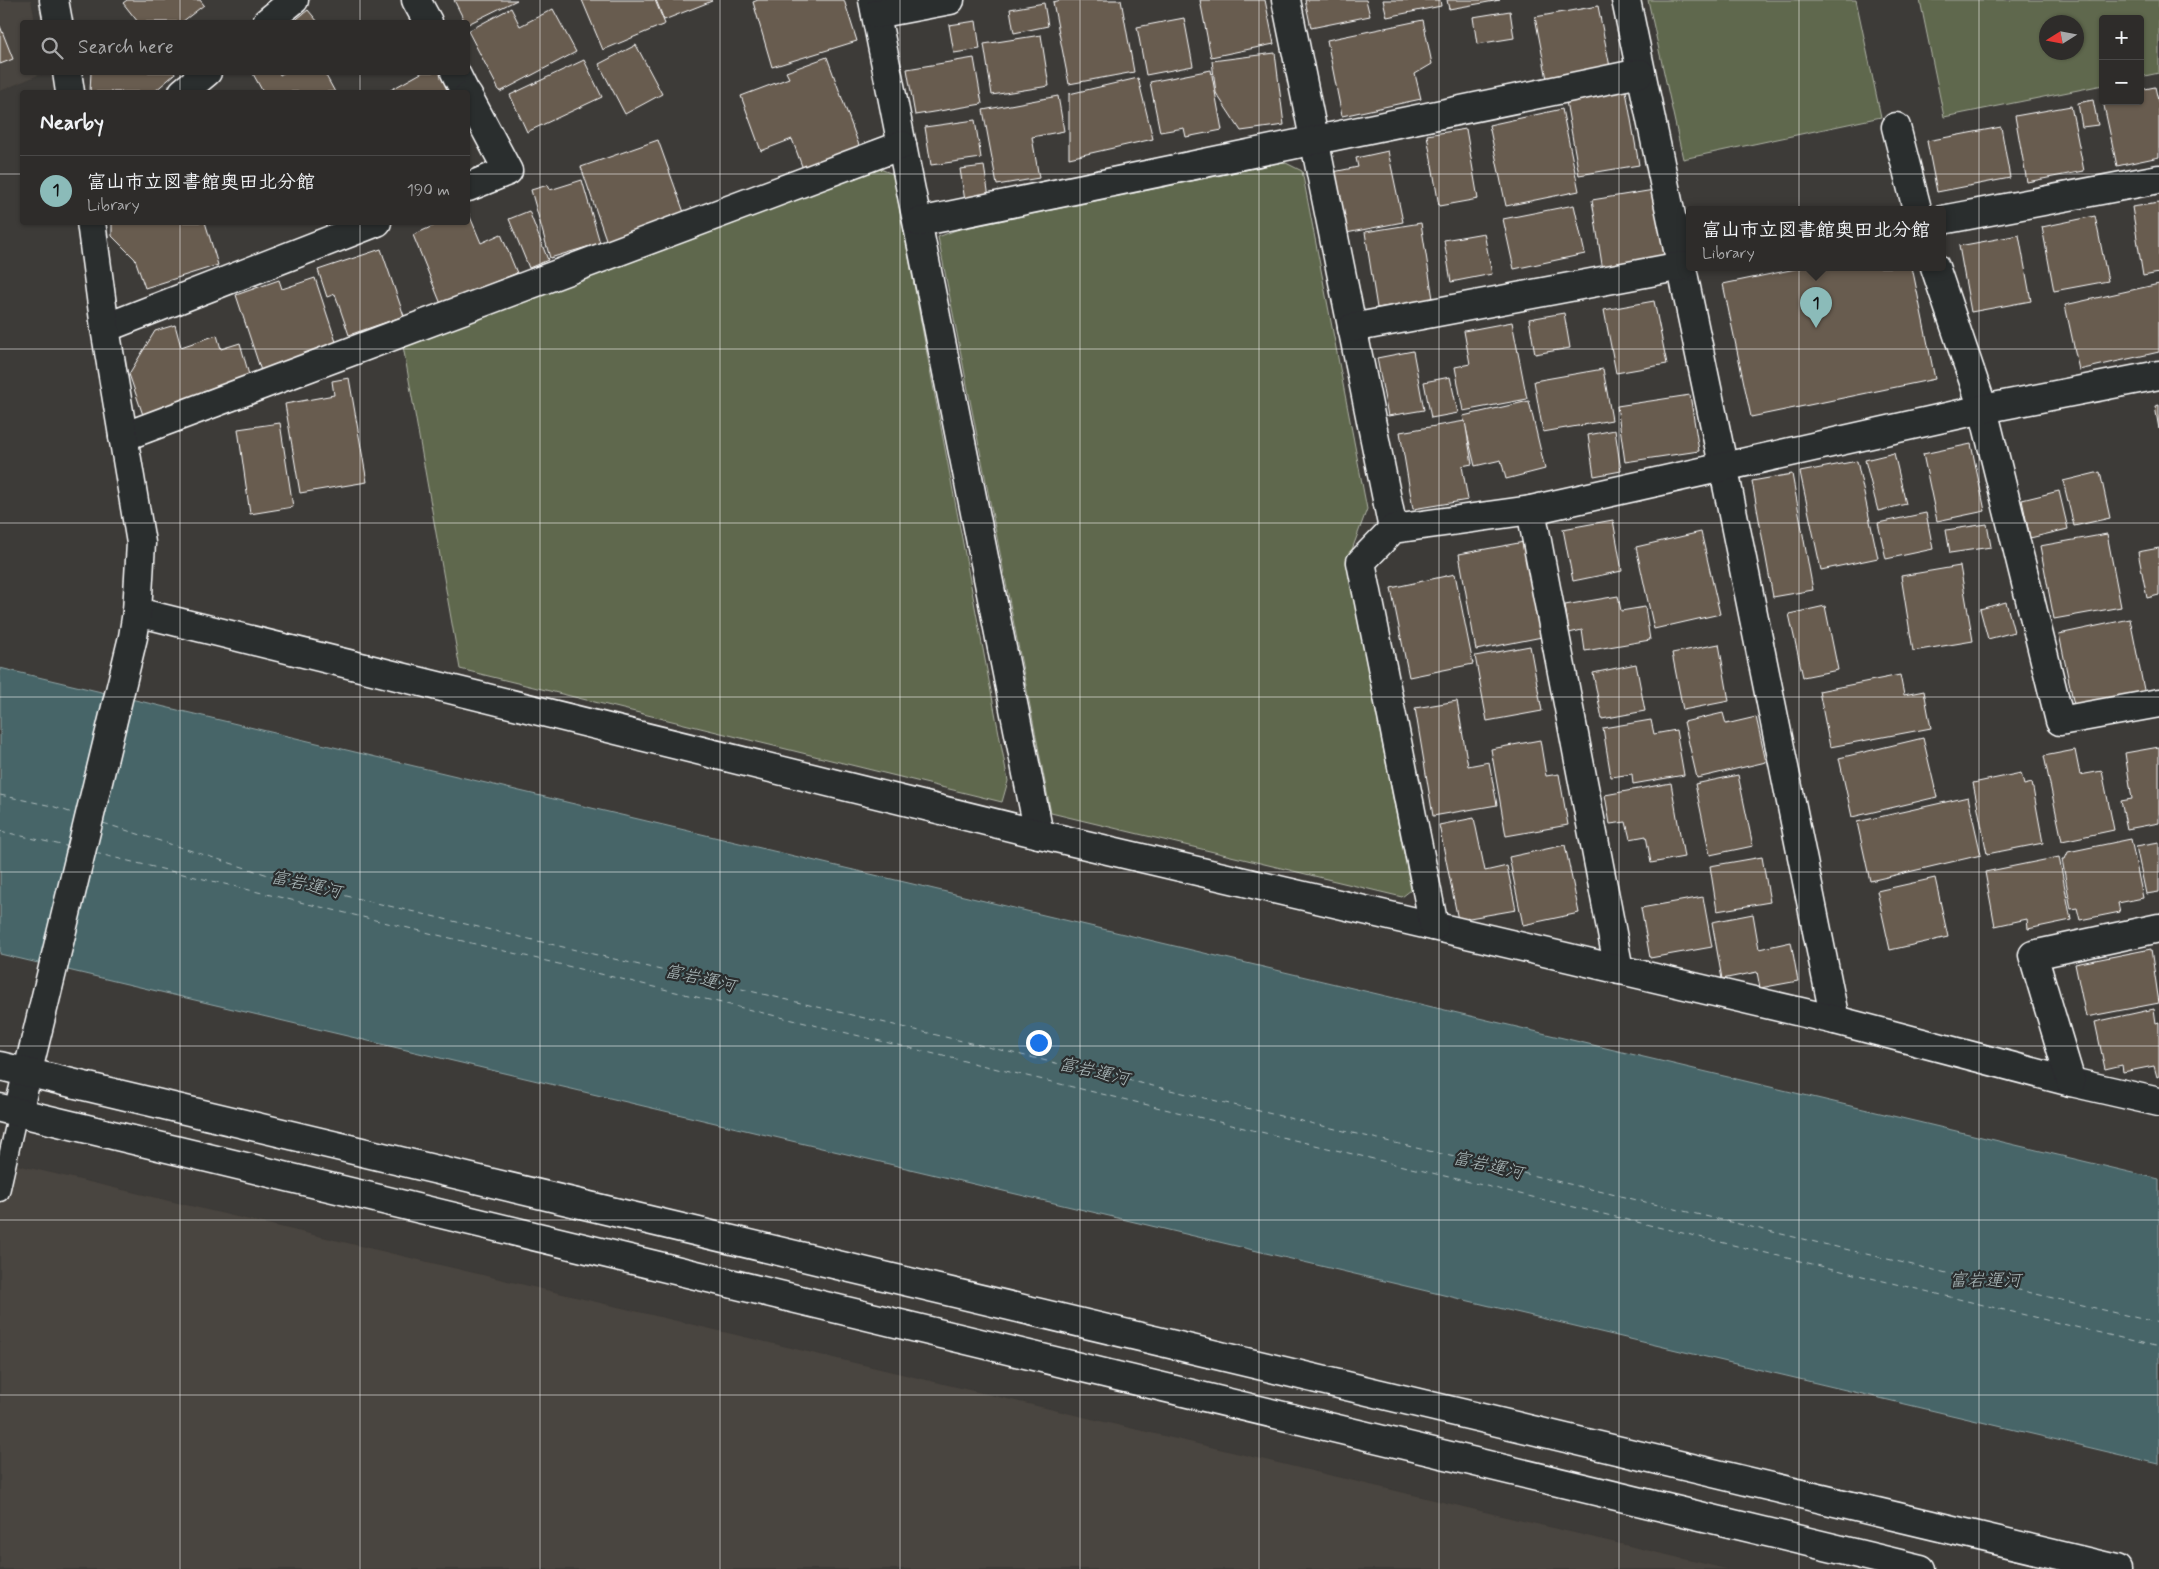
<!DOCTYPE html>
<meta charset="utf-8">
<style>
:root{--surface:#2e2c2a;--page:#363432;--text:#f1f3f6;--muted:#a7a7a8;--line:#494847;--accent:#8bbbb9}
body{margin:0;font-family:Mynerve,"Klee One",sans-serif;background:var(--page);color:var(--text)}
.controls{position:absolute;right:15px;top:15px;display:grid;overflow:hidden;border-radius:5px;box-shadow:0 1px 4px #0004}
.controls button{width:45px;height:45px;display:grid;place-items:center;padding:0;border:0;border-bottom:1px solid var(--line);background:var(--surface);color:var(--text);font:25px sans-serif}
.compass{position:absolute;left:2039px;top:15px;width:45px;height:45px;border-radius:50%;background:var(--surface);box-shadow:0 1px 4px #0004;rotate:259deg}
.you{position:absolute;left:1038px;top:1042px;width:18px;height:18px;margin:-12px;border:4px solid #fff;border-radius:50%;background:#1a73e8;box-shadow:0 0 0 8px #1a73e833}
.badge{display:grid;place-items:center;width:32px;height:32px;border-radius:50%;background:var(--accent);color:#111;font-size:16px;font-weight:700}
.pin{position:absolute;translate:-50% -41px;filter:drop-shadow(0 1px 2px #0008)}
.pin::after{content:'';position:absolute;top:26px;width:18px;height:15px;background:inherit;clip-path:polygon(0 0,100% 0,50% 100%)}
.popup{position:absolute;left:1686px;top:206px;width:260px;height:65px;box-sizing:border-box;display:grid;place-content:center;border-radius:5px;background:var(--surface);filter:drop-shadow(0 1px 4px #0005);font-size:16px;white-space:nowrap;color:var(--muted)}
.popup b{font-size:19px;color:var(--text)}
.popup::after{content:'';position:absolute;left:50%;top:100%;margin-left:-10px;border:10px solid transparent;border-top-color:var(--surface)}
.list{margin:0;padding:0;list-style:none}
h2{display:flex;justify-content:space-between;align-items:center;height:65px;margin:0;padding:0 20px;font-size:21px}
h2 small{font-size:16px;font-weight:400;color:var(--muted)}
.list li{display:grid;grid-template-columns:32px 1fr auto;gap:15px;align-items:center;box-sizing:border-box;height:70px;padding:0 20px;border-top:1px solid var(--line)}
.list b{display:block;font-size:19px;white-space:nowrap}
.list p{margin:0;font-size:16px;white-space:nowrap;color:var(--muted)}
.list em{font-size:16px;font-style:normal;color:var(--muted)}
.icon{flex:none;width:28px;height:28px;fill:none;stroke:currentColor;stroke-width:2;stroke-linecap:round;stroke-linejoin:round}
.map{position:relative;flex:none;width:2159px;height:1569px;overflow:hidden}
.search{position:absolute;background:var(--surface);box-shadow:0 1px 4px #0004;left:20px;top:20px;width:450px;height:55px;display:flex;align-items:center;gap:12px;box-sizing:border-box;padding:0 18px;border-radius:5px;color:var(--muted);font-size:19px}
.panel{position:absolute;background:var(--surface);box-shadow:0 1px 4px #0004;left:20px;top:90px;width:450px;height:135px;border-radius:5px}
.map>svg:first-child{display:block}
.built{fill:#4a453f}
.green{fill:#5f674d;stroke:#afb3a6;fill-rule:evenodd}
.water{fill:#466568;stroke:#90a3a4}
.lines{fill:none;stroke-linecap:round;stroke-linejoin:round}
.ferry{stroke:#acbabb;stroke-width:1;stroke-dasharray:6 5;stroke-linecap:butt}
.building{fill:#685b4f;stroke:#fff}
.service-casing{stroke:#fff;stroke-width:21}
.minor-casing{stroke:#fff;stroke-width:31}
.tertiary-casing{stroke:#fff;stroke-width:31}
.service{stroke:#2a2d2e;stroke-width:18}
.minor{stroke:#2a2d2e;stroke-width:28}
.tertiary{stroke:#2a2d2e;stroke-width:28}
.grid{fill:none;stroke:#fff;stroke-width:1;stroke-opacity:0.55}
.labels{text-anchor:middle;stroke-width:4.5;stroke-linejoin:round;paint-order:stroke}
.water-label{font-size:18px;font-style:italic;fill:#acbabb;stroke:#2a2d2e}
</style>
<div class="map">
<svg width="2159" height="1569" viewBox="0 0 2159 1569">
<rect width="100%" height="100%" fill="#3d3b38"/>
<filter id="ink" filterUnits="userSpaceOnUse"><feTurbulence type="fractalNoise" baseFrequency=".02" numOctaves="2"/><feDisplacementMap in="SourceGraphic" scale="10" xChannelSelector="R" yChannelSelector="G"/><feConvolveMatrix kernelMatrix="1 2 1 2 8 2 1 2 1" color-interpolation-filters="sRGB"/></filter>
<g filter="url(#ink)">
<g class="built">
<polygon points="0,0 31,0 35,22 22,22 22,72 43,73 0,91"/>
<polygon points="0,1161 1726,1569 0,1569"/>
</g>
<g class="green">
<polygon points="1648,0 1856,0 1881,117 1683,159"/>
<path d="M1920 0H2159V73L2140 77V19H2103V85L1944 117ZM2046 22H2076V52H2046Z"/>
<polygon points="1284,162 1302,171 1367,509 1347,563 1411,890 1402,897 1051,813 938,237 956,230"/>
<polygon points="875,167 893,174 1008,781 1002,802 460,669 403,346"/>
</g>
<polygon class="water" points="0,668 2159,1179 2159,1464 0,954"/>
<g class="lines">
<g class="ferry">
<polyline points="0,795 52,806 78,815"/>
<polyline points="103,823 300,885 2159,1323"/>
<polyline points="0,831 70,847"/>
<polyline points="95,853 2159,1347"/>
</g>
</g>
<g class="building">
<polygon points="127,0 200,0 204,5 182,22 138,22 123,3"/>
<polygon points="454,0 517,0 468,24 465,22"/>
<polygon points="582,0 655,0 665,24 603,50"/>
<polygon points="656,0 711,0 712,1 664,20"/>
<polygon points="758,0 844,0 857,41 772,67 753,2"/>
<polygon points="1061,0 1121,0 1134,72 1069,84 1053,2"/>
<polygon points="1200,0 1265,0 1274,44 1211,57"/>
<polygon points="1305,0 1366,0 1370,16 1311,28"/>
<polygon points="1383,0 1440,0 1441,6 1387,17"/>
<polygon points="1447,0 1500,0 1449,9"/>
<polygon points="1044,3 1048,26 1014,33 1010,9"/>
<polygon points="1598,6 1610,67 1547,79 1535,17"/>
<polygon points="511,8 520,26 553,9 576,52 500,92 468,31"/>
<polygon points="308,10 318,22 293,22"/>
<polygon points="1510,11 1514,38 1477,44 1473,17"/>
<polygon points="1184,18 1193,66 1146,75 1137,27"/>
<polygon points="1423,20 1432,64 1415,74 1421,99 1342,116 1327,40"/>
<polygon points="976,21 980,49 954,53 949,25"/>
<polygon points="0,26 13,59 0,64"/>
<polygon points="1041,35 1049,86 992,95 984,44"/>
<polygon points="636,45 662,94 625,114 599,64"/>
<polygon points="1275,53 1284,125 1241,131 1216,93 1212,61"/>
<polygon points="827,57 860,148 803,169 792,139 761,151 741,96 789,78 786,72"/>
<polygon points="974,58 982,104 915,115 907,69"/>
<polygon points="584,60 602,97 527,132 510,95"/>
<polygon points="1211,70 1222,130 1186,137 1184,128 1160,132 1150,82"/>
<polygon points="91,72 174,72 175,74 154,92 90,92"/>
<polygon points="252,72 279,72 280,75 285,72 324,72 335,92 263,92"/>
<polygon points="423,72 440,72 451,92 387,92"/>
<polygon points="1138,78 1153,139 1069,158 1069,94"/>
<polygon points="2155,87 2159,105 2159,157 2117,166 2103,101 2140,101 2140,90"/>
<polygon points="1626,91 1639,165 1579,175 1566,101"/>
<polygon points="1058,96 1064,131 1032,137 1039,178 997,185 983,110"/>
<polygon points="2093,100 2098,125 2082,127 2078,103"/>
<polygon points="2071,106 2084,171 2027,182 2015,116"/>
<polygon points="1562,109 1579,191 1506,206 1489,125"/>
<polygon points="975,120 981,158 931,165 925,127"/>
<polygon points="2001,127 2010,178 1937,192 1927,141"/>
<polygon points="1466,129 1478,199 1439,206 1427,135"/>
<polygon points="658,140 686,218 608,245 581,167"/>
<polygon points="1388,151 1403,222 1341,234 1328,173 1358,167 1356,158"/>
<polygon points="984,166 989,197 965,201 960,169"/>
<polygon points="582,180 600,243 550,258 531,190 548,185 550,190"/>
<polygon points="1654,190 1665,261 1603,271 1592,200"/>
<polygon points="2159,203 2159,273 2143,276 2132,207"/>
<polygon points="1574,205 1585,254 1514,269 1503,219"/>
<polygon points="529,211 548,260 529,268 509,219"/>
<polygon points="468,212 481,243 501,234 517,273 441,304 413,235 442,222 468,222"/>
<polygon points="2095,216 2108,281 2054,291 2042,227"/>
<polygon points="112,222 205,222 218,265 145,288 135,259 112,236"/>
<polygon points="1421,223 1433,299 1377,308 1365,232"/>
<polygon points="1484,233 1492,274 1451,282 1444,240"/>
<polygon points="2019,235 2031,301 1971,312 1959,246"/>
<polygon points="381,249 404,316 349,335 335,294 327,297 318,270"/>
<polygon points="1805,267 1912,267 1935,379 1751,417 1723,284"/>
<polygon points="315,278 337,345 261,371 236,295 279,280 282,289"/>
<polygon points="2159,284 2159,352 2079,370 2065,305"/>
<polygon points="1654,301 1667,364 1616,373 1604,310"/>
<polygon points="1564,313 1570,348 1535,354 1529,319"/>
<polygon points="1512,322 1527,399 1463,411 1455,367 1470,364 1464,331"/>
<polygon points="175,325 181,347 217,335 221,349 240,343 251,382 143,415 129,374 155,331"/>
<polygon points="1413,351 1424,410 1388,416 1377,358"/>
<polygon points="1603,369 1612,420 1543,432 1534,381"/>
<polygon points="1450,377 1458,413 1431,418 1424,382"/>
<polygon points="349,378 367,482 300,493 285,404 334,395 332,381"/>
<polygon points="1690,395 1699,451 1625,462 1617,406"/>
<polygon points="1529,401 1545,469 1506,479 1501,460 1475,466 1463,416"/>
<polygon points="2159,405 2159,429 2155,406"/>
<polygon points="1465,421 1472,464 1462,466 1468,500 1413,509 1400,432"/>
<polygon points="280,423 293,507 250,514 238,429"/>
<polygon points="1615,430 1621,471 1594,476 1588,435"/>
<polygon points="1971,444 1985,511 1937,521 1923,454"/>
<polygon points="1894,453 1906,504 1878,511 1865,460"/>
<polygon points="1857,461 1878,558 1821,570 1800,472"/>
<polygon points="2100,472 2110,518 2074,526 2063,481"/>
<polygon points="1792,474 1813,590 1773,597 1752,481"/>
<polygon points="2059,491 2068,529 2030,538 2022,500"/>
<polygon points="1926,513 1933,549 1886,559 1878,523"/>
<polygon points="1613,520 1622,571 1573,581 1563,529"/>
<polygon points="1987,524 1991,547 1950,553 1946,530"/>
<polygon points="1701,532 1720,614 1654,629 1636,547"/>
<polygon points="2107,534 2121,607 2054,619 2040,546"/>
<polygon points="1524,542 1542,637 1476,650 1459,554"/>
<polygon points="2159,548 2159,595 2147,598 2138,552"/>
<polygon points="1960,566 1973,641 1913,651 1901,576"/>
<polygon points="1455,574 1473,664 1409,677 1391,588"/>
<polygon points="1618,596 1621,611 1645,607 1650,640 1585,651 1582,630 1569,633 1565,605"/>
<polygon points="2006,602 2014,632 1988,639 1980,609"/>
<polygon points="1825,606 1838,670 1803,677 1789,614"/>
<polygon points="2130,619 2145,695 2075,710 2059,634"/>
<polygon points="1719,644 1729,701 1683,710 1672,653"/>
<polygon points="1530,646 1542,711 1487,721 1475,656"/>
<polygon points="1636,664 1645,711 1602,719 1593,673"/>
<polygon points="1900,675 1904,695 1924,691 1931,728 1830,747 1819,691"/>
<polygon points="1457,701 1468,766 1489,762 1497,805 1433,816 1415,708"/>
<polygon points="1723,713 1726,724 1756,717 1766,762 1697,778 1684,722"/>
<polygon points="1651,720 1654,734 1676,730 1684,775 1633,784 1632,774 1611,777 1603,728"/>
<polygon points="1923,738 1937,797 1852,817 1839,758"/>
<polygon points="1540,740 1546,776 1559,774 1568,825 1506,836 1491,749"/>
<polygon points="2159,747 2159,823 2127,829 2121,801 2132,799 2125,753"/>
<polygon points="2075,750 2080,775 2102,771 2114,830 2062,841 2044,756"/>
<polygon points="2021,773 2024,785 2032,783 2043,843 1987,854 1973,783"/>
<polygon points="1738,775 1753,846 1710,855 1695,784"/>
<polygon points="1671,783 1684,857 1651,863 1646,836 1630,839 1626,822 1610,824 1605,795"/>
<polygon points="1968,797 1981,855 1870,881 1857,822"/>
<polygon points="1474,818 1485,871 1507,866 1516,910 1458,920 1439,825"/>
<polygon points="2131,839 2143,898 2118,903 2120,912 2080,920 2077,908 2071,909 2062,859 2065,859 2068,852"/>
<polygon points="2159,842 2159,892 2146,894 2136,846"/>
<polygon points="1565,845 1579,913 1523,925 1509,857"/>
<polygon points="1762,857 1770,902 1717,911 1710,866"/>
<polygon points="2059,857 2071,920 2028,929 2027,919 1995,926 1985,872"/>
<polygon points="1935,878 1948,937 1890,950 1877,891"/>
<polygon points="1703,897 1712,947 1650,958 1641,908"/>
<polygon points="1753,914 1759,949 1791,942 1798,981 1760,988 1757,972 1722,979 1712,922"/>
<polygon points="2151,949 2159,1003 2086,1017 2075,964"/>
<polygon points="2154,1009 2156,1023 2159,1022 2159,1076 2157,1077 2154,1066 2123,1072 2122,1065 2105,1069 2095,1022"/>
</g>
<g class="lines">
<g class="service-casing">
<polyline id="service" points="0,1192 18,1112"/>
</g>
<g class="minor-casing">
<g id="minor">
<polyline points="54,0 58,22"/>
<polyline points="416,0 428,22"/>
<polyline points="873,0 1039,834"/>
<polyline points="1286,0 1393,529"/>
<polyline points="1626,0 1723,465 1835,1020"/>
<polyline points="876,14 950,0"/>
<polyline points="267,22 294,0"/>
<polyline points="67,72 70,92"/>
<polyline points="455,72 465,92"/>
<polyline points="183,92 207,72"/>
<polyline points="468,96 508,171 468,187"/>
<polyline points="1896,127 1917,209"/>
<polyline points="1942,220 2159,179"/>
<polyline points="919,222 1640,73"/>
<polyline points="1935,267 1983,409 2060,721 2159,703"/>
<polyline points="105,328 377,222"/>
<polyline points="1352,328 1682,266"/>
<polyline points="123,437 902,145"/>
<polyline points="1531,510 1619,970"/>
<polyline points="137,612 1039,834 1835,1020 2071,1082 2159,1102"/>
<polyline points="1434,926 1361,562 1393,529 1531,510 1983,409 2159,375"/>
<polyline points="2071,1082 2033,955 2159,928"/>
<polyline points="18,1112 133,637 137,612 141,543 105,328 91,222"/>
</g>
</g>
<g class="tertiary-casing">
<g id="tertiary">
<polyline points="0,1066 2117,1569"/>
<polyline points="0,1108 1921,1569"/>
</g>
</g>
<use href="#service" class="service"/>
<use href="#minor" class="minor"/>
<use href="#tertiary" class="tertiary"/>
</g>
</g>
<path class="grid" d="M180 0V22M360 0V22M540 0V1569M720 0V1569M900 0V1569M1080 0V1569M1259 0V1569M1439 0V1569M1619 0V1569M1799 0V1569M1979 0V1569M180 72V92M360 72V92M0 174H22M468 174H2159M180 222V1569M360 222V1569M0 349H2159M0 523H2159M0 697H2159M0 872H2159M0 1046H2159M0 1220H2159M0 1395H2159"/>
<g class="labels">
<g class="water-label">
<text transform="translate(306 884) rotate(13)" y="6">富岩運河</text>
<text transform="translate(700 978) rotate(13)" y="6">富岩運河</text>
<text transform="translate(1094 1071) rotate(13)" y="6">富岩運河</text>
<text transform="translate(1488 1165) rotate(13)" y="6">富岩運河</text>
<text x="1985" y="1286">富岩運河</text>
</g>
</g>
</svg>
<div class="controls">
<button>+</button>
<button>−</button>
</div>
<svg class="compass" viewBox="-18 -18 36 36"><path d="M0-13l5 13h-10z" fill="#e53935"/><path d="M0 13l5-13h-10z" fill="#a7a7a8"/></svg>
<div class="you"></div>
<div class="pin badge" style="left:1816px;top:328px">1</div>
<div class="popup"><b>富山市立図書館奥田北分館</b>Library</div>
<div class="search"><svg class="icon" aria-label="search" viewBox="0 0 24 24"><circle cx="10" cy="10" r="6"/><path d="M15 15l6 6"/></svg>Search here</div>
<section class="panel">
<h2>Nearby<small></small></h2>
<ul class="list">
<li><span class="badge">1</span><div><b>富山市立図書館奥田北分館</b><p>Library</p></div><em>190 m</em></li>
</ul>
</section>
</div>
